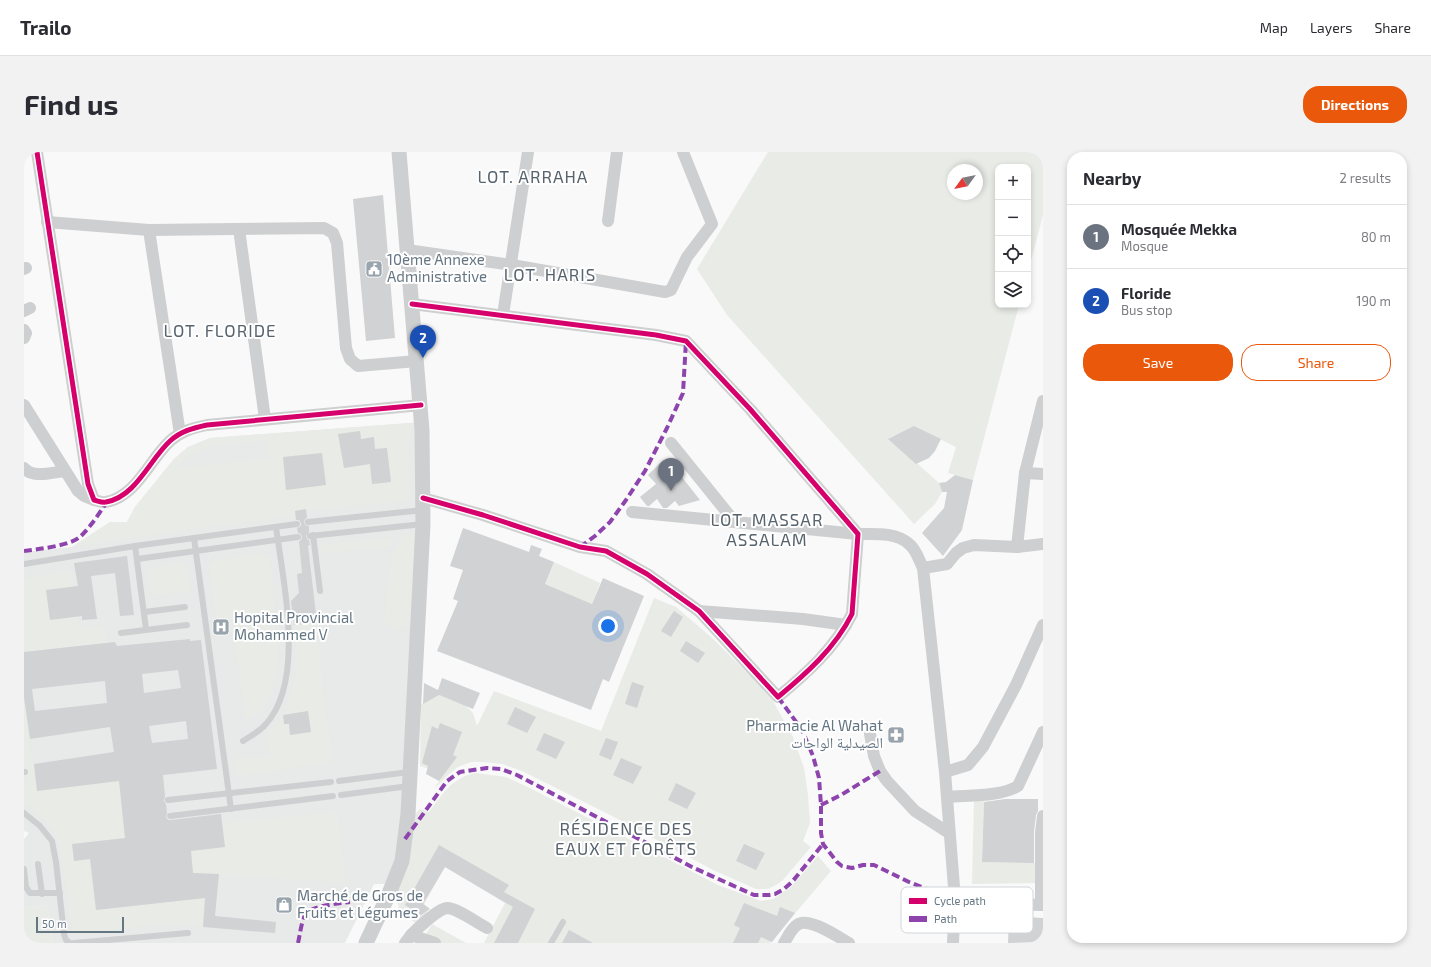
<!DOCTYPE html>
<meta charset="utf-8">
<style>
:root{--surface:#fff;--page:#f2f2f3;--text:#2b2b33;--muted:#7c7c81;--line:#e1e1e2;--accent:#ea580c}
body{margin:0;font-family:"Exo 2","Noto Naskh Arabic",sans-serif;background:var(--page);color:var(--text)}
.controls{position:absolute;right:12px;top:12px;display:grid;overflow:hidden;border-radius:8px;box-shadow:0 2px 6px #0003}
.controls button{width:36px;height:36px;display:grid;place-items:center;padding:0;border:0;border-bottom:1px solid var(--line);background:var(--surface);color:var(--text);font:20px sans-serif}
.compass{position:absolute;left:923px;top:12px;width:36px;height:36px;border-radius:50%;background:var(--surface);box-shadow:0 2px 6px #0003;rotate:237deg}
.scale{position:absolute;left:12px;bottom:10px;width:88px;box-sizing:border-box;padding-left:4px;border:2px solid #657683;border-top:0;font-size:11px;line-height:14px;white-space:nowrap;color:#657683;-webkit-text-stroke:3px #fff;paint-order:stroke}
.you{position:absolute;left:584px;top:474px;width:14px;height:14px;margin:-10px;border:3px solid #fff;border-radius:50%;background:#1a73e8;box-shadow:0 0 0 6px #1a73e833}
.badge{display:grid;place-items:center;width:26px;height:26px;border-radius:50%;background:var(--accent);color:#fff;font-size:13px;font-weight:700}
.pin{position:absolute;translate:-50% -33px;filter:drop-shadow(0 1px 2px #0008)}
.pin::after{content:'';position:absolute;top:21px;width:14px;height:12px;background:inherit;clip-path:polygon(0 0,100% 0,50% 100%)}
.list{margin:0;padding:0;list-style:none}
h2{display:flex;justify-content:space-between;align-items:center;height:52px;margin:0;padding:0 16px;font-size:17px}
h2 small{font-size:13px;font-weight:400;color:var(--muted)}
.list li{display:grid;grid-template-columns:26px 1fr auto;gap:12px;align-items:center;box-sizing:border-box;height:64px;padding:0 16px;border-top:1px solid var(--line)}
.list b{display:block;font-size:15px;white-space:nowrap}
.list p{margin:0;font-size:13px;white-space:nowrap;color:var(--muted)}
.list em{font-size:13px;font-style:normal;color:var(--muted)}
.actions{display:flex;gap:8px;padding:12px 16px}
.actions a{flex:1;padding:9px 0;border:1px solid var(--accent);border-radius:16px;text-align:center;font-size:14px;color:var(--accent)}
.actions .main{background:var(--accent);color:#fff}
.icon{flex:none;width:22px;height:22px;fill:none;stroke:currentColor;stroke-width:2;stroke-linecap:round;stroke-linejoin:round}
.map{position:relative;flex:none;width:1019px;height:791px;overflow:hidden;border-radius:16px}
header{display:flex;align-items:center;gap:24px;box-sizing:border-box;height:56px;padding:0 20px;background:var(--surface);border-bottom:1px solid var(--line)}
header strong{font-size:19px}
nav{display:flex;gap:22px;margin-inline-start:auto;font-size:14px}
.intro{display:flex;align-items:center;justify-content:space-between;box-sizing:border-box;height:96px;padding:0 24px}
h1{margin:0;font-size:28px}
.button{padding:10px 18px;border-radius:16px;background:var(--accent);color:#fff;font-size:14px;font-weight:700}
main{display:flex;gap:24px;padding:0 24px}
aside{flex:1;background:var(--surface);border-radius:16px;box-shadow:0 2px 6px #0003}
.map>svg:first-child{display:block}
.built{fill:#e8e9e9}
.green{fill:#e8ebe6;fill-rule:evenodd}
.building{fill:#d0d2d3;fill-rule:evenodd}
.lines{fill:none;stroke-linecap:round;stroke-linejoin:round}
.service{stroke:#cecfd0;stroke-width:6}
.minor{stroke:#cecfd0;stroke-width:12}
.tertiary{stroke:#cecfd0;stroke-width:15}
.quiet{stroke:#8e44ad;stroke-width:4;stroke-dasharray:8 4;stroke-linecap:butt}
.cycleway-casing{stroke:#fff;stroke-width:8}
.cycleway{stroke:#d6006c;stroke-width:5}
.labels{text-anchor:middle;stroke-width:4;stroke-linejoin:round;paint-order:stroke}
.poi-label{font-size:15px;fill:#657683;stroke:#fff;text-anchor:start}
.quarter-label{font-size:17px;letter-spacing:1px;fill:#57646e;stroke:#fff}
.key{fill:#fff;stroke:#d1d6da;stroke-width:1}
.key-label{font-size:11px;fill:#657683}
</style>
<header>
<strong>Trailo</strong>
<nav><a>Map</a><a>Layers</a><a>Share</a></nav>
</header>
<div class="intro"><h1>Find us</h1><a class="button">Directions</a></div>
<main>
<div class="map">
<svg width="1019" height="791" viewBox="0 0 1019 791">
<rect width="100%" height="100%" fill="#f9f9f9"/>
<polygon class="built" points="398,270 387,620 369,732 350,732 321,791 29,791 23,753 0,756 0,687 5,681 0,679 0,400 48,395 86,370 103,370 111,355 150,307 164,295 186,286"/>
<g class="green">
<path d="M744 0H1019V63L1004 120V15H974V153H995L949 328 924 321 932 295 891 275 865 286 915 331 918 340 911 352 890 372 703 163 673 117ZM929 18H953V42H929Z"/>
<path d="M388 271 384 289 386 346 376 350 271 359 272 364 174 376 48 395 86 370H103L111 355 150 307 164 295 186 286ZM243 289 245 307 151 316C178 288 207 292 243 289Z"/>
<path d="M388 381 392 382 390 415 385 470 378 477C370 477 365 477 360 470 363 447 361 387 388 381Z"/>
<polygon points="364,386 368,391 364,395 297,401 296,393"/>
<polygon points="236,402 244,405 246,409 255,507 249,536 240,555 234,561 221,567 210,479 195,483 185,416 186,412 192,408"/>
<polygon points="530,410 576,431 568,452 521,432"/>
<path d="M163 411 167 440 131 443 126 440C125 432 120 421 127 415Z"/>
<polygon points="47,419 55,475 80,473 83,491 0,500 0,426"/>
<polygon points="630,446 652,455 687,485 728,525 749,549 769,585 780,616 784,643 786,671 779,689 787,695 758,729 752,733 744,737 732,737 689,718 594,667 498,619 478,612 459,610 447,610 434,615 425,622 410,637 417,626 403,616 396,614 397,552 415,543 442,554 449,561 453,574 470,539 577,579"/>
<path d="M293 471 299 538 309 610 214 624 212 623 210 607 214 606H241L245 605 246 602 243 581 244 578C247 576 250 574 252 572 263 562 273 523 273 508 273 496 271 484 270 473Z"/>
<path d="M0 545 13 638 95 629 101 686 48 692 50 709 66 707 72 758 172 747 167 699 198 671 313 660 322 731 182 722 179 775 148 772 52 781 47 774 36 693C30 673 16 664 0 651V629L3 628 0 602Z"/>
<path d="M451 621 482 625 506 636 694 733 737 749 749 747 766 736 794 704 807 719 746 791H460L481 751 421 715 400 752 405 756 395 773 373 759 375 754 370 744 391 662 396 657 405 660C420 641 426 627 451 621Z"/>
<polygon points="960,646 958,710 1014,711 1013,731 948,732 950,648"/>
<polygon points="23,753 29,791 0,791 0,756"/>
<polygon points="408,772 442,791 417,791 402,782"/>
</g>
<g class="building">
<polygon points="359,43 371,186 342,189 329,47"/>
<polygon points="890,274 917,287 911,299 905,306 892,312 864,287"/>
<polygon points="336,279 337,287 350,285 351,297 363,296 367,330 348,332 346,312 320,316 314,282"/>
<polygon points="298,301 302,333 262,338 259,305"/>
<polygon points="637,310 645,319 650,315 676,348 655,354 651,349 643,356 639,356 633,347 625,354 623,354 616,345 632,332 624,323"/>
<polygon points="931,323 949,328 938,378 919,404 898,381 920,356 923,340 918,340 915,331 922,330"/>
<polygon points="282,357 283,366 281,367 280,370 281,373 285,374 285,380 282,384 283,387 285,388 286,393 284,394 293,471 270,473 267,449 275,441 273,422 278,421 275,389 277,388 278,385 277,382 274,381 273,376 277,374 277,371 275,368 272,368 271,359"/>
<polygon points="439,376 505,400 507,393 518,397 515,404 530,410 521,432 568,452 579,426 620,444 585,530 579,527 567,558 413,499 434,449 429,447 439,418 426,414"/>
<polygon points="103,404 110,463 96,464 91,421 67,424 73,467 58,468 58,464 26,468 22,438 54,434 50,411"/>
<polygon points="650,459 659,465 647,485 637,479"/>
<path d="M166 487V489L177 488 193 617 139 623 141 644 140 649 142 652 143 661 142 665 144 668H147L197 662 201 695 167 699 169 721 195 722 191 764 252 770 251 781 179 775 181 746 72 758 66 707 50 709 48 692 101 686 95 629 13 639 10 612 90 600 86 575 6 587 0 545V500L91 490 93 494ZM154 518 157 536 120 541 118 522ZM81 529 83 551 11 559 8 537ZM162 569 164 587 128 591 125 574Z"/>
<polygon points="662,489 681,501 674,511 656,499"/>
<polygon points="418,526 456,541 449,557 415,543 399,552 400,531 414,538"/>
<polygon points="608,530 620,534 613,556 601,552"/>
<polygon points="491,555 512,565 503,581 483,572"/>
<polygon points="284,559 287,580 266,583 265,572 260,572 259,563"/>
<polygon points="416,571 438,580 429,603 433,605 415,629 402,622 404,614 398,611 408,574 414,577"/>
<polygon points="520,581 541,590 532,607 512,598"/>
<polygon points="582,586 594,590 587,608 575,603"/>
<polygon points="597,606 618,615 609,632 589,623"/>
<polygon points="652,631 672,641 663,657 644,648"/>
<polygon points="981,647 1014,647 1014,659 1012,663 1010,680 1010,711 958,710 960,650"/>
<polygon points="720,692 741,701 732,718 712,709"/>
<polygon points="415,693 485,733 480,740 511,757 494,791 470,791 489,755 421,715 399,752 406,757 397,763 381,753"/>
<polygon points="720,751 753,764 756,755 771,761 748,790 737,785 734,791 709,791 716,776 710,773"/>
<polygon points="985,764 1019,766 1019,790 984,791"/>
<polygon points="545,778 569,791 538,791"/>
</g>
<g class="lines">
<g class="service">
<polyline points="284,370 399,358"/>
<polyline points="289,383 296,439"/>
<polyline points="286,384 399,372"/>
<polyline points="170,386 207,657"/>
<polyline points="111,394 122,477"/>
<polyline points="113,407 274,385"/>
<polyline points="0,412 111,394 273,372"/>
<polyline points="120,460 161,455"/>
<polyline points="97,481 163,473"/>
<path d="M219 589C226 584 235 580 241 573 282 530 259 429 252 375"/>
<polyline points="0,620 1,620"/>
<polyline points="315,629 385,620"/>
<polyline points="317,643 385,634"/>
<polyline points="144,648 307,630"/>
<polyline points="0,661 16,674 28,689 32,710 40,782 42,788 46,791"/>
<polyline points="146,664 309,644"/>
<polyline points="14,712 18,742"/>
<polyline points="0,717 2,735 6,741 36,741"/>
<polyline points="50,791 164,781"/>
<polyline points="527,791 539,770"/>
</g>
<g class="minor">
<path d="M13 0 64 332 70 348C74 349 79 351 82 350 112 345 126 307 146 289 157 279 169 276 183 273L397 253"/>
<polyline points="584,69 593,0"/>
<polyline points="23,70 125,78 300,76 309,81 313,91 322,196 326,207 334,214 393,209"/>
<polyline points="215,77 241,267"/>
<polyline points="125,78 156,282"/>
<polyline points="383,98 488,113 641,140 647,138 663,105 688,72 659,0"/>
<polyline points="0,117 2,116"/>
<path d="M388 152 632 183 662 189 726 257 834 382 828 462C811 496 783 521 754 545L675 459 623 422 582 399 556 395 459 363 399 346"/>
<polyline points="0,159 6,156"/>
<polyline points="479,163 504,0"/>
<polyline points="0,178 2,181 0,186"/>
<polyline points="0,253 54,339 60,344 70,348"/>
<polyline points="647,291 710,369"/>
<path d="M0 316C9 327 29 320 41 319"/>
<polyline points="1001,321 1019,322"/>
<path d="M608 360 834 382C850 382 872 380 885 392 892 397 895 408 899 416L921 620 931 748 968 752 1019 753"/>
<polyline points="993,395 1001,321 1019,249"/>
<polyline points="899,416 923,412 932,401 939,396 950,393 993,395 1019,392"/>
<polyline points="675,459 779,467 822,473"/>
<polyline points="846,582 850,604 856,619 863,629 891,659 925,681"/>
<polyline points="921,620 944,613 959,595 992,533 1019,473"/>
<path d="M923 645C944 643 976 645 994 634L1019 580"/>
<polyline points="1017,753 1017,681 1019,664"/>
<path d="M387 783C394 776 414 757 423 756 433 756 453 771 463 776"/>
<polyline points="381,791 387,783 411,791"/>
<path d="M760 791C764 785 767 777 773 773 784 764 814 785 825 791"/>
<polyline points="929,791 931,748"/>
</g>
<polyline class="tertiary" points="342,791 364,744 378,709 384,662 399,372 398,278 375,0"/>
<g class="quiet">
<polyline points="556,395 571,384 586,370 602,348 621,319 643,276 659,241 662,189"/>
<path d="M0 399C14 397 47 394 57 384 67 374 75 362 82 351"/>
<polyline points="754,545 778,578 789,604 795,626 797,653 797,681 799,692 813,710 818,714 828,716 839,713 850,713 885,730 931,748"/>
<polyline points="797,653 817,643 856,619"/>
<polyline points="381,687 423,629 436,620 463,616 477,617 493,623 670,716 730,743 745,743 751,742 760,737 768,730 799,692"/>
<path d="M274 791C276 783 277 771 281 763 286 754 316 751 326 750"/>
</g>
<g class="cycleway-casing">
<g id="cycleway">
<path d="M13 0 64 332 70 348C74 349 79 351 82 350 112 345 126 307 146 289 157 279 169 276 183 273L397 253"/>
<path d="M388 152 632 183 662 189 726 257 834 382 828 462C811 496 783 521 754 545L675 459 623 422 582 399 556 395 459 363 399 346"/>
</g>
</g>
<use href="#cycleway" class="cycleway"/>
</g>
<defs>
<g id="civic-square" transform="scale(0.9)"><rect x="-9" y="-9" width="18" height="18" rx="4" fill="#99a4ac" stroke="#fff"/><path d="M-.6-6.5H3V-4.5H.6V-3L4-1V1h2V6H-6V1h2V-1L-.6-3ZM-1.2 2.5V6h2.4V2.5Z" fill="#fff"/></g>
<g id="hospital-square" transform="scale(0.9)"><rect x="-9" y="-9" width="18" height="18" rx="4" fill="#99a4ac" stroke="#fff"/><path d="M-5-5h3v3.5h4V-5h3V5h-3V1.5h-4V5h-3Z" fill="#fff"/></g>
<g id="pharmacy-square" transform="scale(0.9)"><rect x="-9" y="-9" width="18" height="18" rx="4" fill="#99a4ac" stroke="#fff"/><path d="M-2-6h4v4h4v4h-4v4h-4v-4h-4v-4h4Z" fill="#fff"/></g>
<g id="shop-square" transform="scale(0.9)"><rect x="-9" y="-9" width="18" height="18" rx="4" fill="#99a4ac" stroke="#fff"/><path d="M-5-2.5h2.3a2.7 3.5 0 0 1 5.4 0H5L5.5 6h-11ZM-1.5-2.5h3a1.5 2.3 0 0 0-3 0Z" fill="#fff"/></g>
</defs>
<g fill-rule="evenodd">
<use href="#civic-square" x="350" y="117"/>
<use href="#hospital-square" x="197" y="475"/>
<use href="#pharmacy-square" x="872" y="583"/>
<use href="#shop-square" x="260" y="753"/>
</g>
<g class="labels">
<g class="poi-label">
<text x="363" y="113">10ème Annexe<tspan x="363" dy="17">Administrative</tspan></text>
<text x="210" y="471">Hopital Provincial<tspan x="210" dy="17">Mohammed V</tspan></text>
<text x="859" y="579" text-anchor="end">Pharmacie Al Wahat<tspan x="859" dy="17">الصيدلية الواحات</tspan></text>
<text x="273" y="749">Marché de Gros de<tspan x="273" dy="17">Fruits et Légumes</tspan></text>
</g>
<g class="quarter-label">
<text x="509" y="31">LOT. ARRAHA</text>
<text x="526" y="129">LOT. HARIS</text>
<text x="196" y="185">LOT. FLORIDE</text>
<text x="743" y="374">LOT. MASSAR<tspan x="743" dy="20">ASSALAM</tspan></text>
<text x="602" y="683">RÉSIDENCE DES<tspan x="602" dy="20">EAUX ET FORÊTS</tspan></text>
</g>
</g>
<rect x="877" y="735" width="132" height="46" rx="6" class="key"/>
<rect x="885" y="746" width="18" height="6" fill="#d6006c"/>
<rect x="885" y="764" width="18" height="6" fill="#8e44ad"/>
<g class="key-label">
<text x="910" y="753">Cycle path</text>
<text x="910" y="771">Path</text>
</g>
</svg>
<div class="controls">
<button>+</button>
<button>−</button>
<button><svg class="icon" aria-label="locate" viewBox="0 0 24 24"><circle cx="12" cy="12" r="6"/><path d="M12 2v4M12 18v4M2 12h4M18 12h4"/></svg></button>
<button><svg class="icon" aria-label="layers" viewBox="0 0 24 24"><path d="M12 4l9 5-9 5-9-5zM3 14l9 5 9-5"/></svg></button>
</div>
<svg class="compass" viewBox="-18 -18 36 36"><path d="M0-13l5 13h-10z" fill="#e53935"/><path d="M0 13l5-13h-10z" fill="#7c7c81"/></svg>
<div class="scale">50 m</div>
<div class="you"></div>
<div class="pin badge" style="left:647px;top:339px;background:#6b7280">1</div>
<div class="pin badge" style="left:399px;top:206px;background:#1a4fb4">2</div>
</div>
<aside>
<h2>Nearby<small>2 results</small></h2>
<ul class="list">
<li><span class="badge" style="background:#6b7280">1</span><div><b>Mosquée Mekka</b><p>Mosque</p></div><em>80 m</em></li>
<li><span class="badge" style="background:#1a4fb4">2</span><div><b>Floride</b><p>Bus stop</p></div><em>190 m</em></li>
</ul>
<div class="actions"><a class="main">Save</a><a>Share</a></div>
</aside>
</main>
